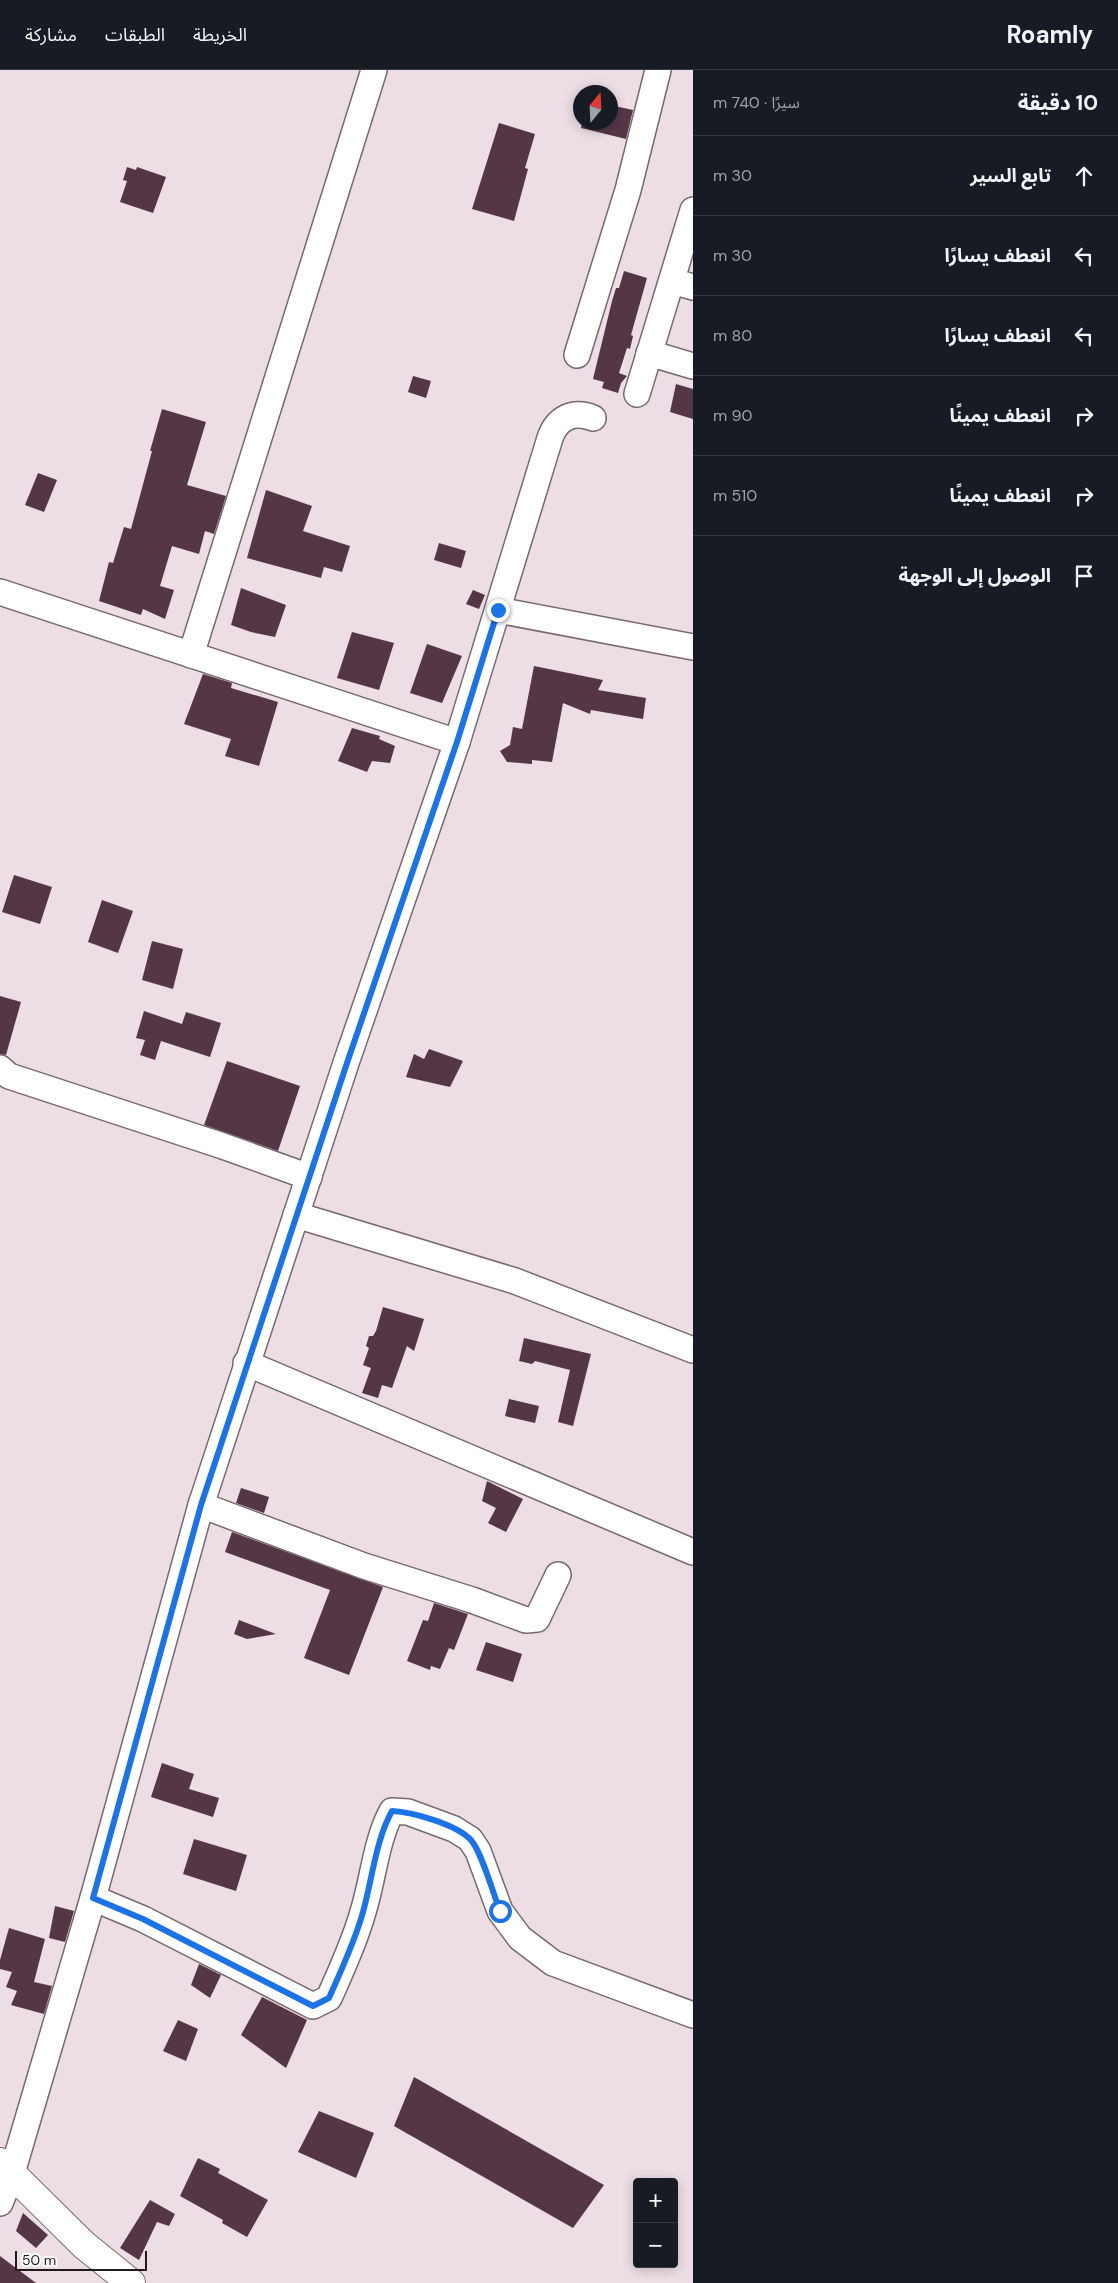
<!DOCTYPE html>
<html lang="ar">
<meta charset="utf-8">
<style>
:root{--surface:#171b24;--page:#242831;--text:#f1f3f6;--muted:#9ea1a6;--line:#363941}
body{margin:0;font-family:"DM Sans","Noto Sans Arabic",sans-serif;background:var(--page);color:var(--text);direction:rtl}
.controls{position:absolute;right:15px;bottom:15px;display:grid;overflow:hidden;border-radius:5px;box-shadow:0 2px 12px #0003}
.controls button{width:45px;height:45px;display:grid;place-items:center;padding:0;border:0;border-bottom:1px solid var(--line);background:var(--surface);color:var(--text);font:25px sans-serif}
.compass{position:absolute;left:573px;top:15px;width:45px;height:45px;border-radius:50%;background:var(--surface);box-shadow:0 2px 12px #0003;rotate:18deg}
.scale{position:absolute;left:15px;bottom:12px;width:132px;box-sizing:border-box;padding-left:5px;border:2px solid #201a1d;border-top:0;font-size:14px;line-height:18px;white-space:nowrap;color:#201a1d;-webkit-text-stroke:4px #fff;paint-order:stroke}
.stop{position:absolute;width:15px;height:15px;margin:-11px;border:4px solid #1a73e8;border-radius:50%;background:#fff}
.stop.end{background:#1a73e8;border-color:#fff;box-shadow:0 1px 5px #0008}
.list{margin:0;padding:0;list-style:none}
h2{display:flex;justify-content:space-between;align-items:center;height:65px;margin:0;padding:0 20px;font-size:21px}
h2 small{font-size:16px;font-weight:400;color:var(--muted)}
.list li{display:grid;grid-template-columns:32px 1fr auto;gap:15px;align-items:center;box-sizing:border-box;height:80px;padding:0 20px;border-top:1px solid var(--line)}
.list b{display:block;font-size:19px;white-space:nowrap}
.list em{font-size:16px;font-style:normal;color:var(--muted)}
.icon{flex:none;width:28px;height:28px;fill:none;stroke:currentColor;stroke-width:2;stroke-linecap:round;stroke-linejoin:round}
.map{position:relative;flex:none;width:693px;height:2213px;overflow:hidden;direction:ltr}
header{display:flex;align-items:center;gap:30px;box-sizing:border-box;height:70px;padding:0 25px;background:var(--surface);border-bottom:1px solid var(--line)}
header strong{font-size:24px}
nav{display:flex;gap:28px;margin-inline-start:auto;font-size:18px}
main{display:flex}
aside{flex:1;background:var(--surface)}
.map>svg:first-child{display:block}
.building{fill:#543646}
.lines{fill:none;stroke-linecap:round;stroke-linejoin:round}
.minor-casing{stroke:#77696f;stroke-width:28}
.major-casing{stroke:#77696f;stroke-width:30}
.minor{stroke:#fff;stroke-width:25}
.major{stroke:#fff;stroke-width:28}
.route{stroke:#1a73e8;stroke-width:6}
</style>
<header>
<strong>Roamly</strong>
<nav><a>الخريطة</a><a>الطبقات</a><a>مشاركة</a></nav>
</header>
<main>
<aside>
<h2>10 دقيقة<small>سيرًا · 740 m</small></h2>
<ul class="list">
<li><svg class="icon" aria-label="ahead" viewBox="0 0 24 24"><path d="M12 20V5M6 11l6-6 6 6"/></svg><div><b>تابع السير</b></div><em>30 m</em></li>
<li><svg class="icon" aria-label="left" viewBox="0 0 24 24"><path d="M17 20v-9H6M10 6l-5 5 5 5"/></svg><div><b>انعطف يسارًا</b></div><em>30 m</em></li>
<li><svg class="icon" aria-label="left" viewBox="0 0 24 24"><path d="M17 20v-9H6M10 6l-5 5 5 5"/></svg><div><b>انعطف يسارًا</b></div><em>80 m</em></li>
<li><svg class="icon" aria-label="right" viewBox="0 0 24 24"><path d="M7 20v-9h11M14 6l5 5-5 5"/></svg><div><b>انعطف يمينًا</b></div><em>90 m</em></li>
<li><svg class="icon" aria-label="right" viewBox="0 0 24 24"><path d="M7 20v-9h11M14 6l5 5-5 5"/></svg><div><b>انعطف يمينًا</b></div><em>510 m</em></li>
<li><svg class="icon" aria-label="arrive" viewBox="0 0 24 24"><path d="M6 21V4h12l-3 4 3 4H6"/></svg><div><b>الوصول إلى الوجهة</b></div></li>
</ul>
</aside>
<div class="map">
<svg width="693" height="2213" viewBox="0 0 693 2213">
<rect width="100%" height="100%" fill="#eddde4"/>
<g class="building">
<polygon points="610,35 633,40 626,69 581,58 582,52 610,52"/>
<polygon points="499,53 535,64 525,98 528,99 514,151 472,139"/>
<polygon points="127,97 136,100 137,97 166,107 153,143 120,132 127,111 123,110"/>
<polygon points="624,201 647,208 631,265 633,266 630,279 627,278 619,303 627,306 621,313 618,323 602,318 604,312 593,309 612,231 616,218 619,218"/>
<polygon points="413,306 431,311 426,328 408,322"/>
<polygon points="676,314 693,319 693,349 670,342"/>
<polygon points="162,339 206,352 187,415 226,426 214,464 205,461 199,484 172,476 160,516 174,520 165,549 143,539 141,545 99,531 109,492 113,493 124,457 131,459 152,381 150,381"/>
<polygon points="38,403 57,410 44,442 25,435"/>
<polygon points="266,420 312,436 303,461 350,476 342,502 324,497 321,508 247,488"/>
<polygon points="439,473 466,481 461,498 434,490"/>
<polygon points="241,518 286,535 275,567 251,562 231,555"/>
<polygon points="473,520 485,525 479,539 466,534"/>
<polygon points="352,562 394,573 379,620 337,608"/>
<polygon points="427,574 462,586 442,633 410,623"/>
<polygon points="534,596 603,610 598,620 646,628 643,649 591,640 590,644 563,633 552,692 532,690 532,694 507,692 500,681 510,675 513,657 522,659"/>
<polygon points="203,604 232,613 231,618 278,632 259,696 225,686 231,669 184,654"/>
<polygon points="352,658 380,666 379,669 395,676 390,693 372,691 367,702 338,691"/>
<polygon points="14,805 52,817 40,854 2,842"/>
<polygon points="102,830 133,841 118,883 88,872"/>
<polygon points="152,871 183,879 173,919 142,910"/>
<polygon points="0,926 21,932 6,985 0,984"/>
<polygon points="144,941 182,954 186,942 221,953 210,987 161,971 155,990 140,985 145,970 136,968"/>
<polygon points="429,979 463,991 450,1017 406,1007 414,984 424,989"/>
<polygon points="227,991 300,1016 278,1081 204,1055"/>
<polygon points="383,1237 424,1249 414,1281 407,1276 392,1318 382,1315 378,1328 362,1323 371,1298 363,1295 369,1278 366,1276 369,1266 373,1266 376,1261"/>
<polygon points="524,1268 591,1284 573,1356 558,1352 570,1300 535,1291 532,1294 519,1291"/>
<polygon points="509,1329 539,1336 535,1353 505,1346"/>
<polygon points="487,1411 523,1429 506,1462 488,1453 496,1438 482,1431"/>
<polygon points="241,1418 269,1427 264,1443 236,1433"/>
<polygon points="232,1462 383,1517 349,1605 304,1588 330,1520 225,1482"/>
<polygon points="434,1533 468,1544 454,1580 449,1578 440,1599 431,1596 430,1600 407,1591 423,1550 428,1551"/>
<polygon points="239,1550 276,1564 247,1569 234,1564"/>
<polygon points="486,1572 522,1584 513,1612 476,1600"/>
<polygon points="162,1693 194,1704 189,1719 219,1728 213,1747 151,1727"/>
<polygon points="194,1769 247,1785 236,1821 183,1804"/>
<polygon points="55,1836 74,1841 65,1872 49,1868"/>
<polygon points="9,1858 45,1869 34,1912 52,1916 44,1944 11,1935 17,1921 6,1917 12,1902 0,1899 0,1890"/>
<polygon points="199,1894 221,1905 210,1928 191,1915"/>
<polygon points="262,1927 307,1950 286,1998 241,1965"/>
<polygon points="178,1950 198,1959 186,1991 163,1981"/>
<polygon points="414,2007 604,2115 573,2158 394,2056"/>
<polygon points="319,2041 374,2063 356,2108 298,2082"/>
<polygon points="198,2088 220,2099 218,2103 268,2130 247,2167 222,2153 223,2150 180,2126"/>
<polygon points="150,2130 175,2144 169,2156 157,2152 139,2190 120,2178"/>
<polygon points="23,2143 48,2165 36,2178 16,2161"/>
<polygon points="0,2186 36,2213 0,2213"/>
</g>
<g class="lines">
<g class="minor-casing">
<g id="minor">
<polyline points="672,211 693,217"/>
<polyline points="649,283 693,296"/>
<polyline points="577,285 628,120 658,0"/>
<polyline points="637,324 693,140"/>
<polyline points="0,522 457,672"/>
<polyline points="498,540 693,577"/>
<polyline points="191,585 374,0"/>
<polyline points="0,998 9,1006 223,1076 309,1107"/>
<polyline points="296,1145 515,1211 693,1280"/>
<polyline points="246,1293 693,1482"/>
<polyline points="201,1435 364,1496 472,1530 526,1550 537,1549 558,1505"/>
<path d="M93 1828 143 1849 313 1936 329 1928C341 1901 355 1871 363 1842 373 1810 376 1770 392 1741L408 1742 454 1759 470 1769 478 1781 500 1841 520 1868 553 1893 693 1945"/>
<path d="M0 2133 12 2103 93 1828 201 1435 347 990 457 672 550 368C557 348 573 340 593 348"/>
</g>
</g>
<g class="major-casing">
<polyline id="major" points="0,2092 84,2175 131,2213"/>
</g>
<use href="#minor" class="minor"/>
<use href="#major" class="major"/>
</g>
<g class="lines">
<path class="route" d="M498 540 457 672 348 990 201 1435 93 1828 143 1849 313 1936 329 1928C341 1901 355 1871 363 1842 372 1810 376 1769 392 1741 412 1742 456 1754 471 1770 482 1783 493 1823 500 1841"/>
</g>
</svg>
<div class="controls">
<button>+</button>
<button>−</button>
</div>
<svg class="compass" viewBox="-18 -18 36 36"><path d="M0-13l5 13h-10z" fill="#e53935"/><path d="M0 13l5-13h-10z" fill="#9ea1a6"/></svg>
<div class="scale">50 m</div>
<div class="stop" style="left:500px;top:1841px"></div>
<div class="stop end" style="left:498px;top:540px"></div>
</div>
</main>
